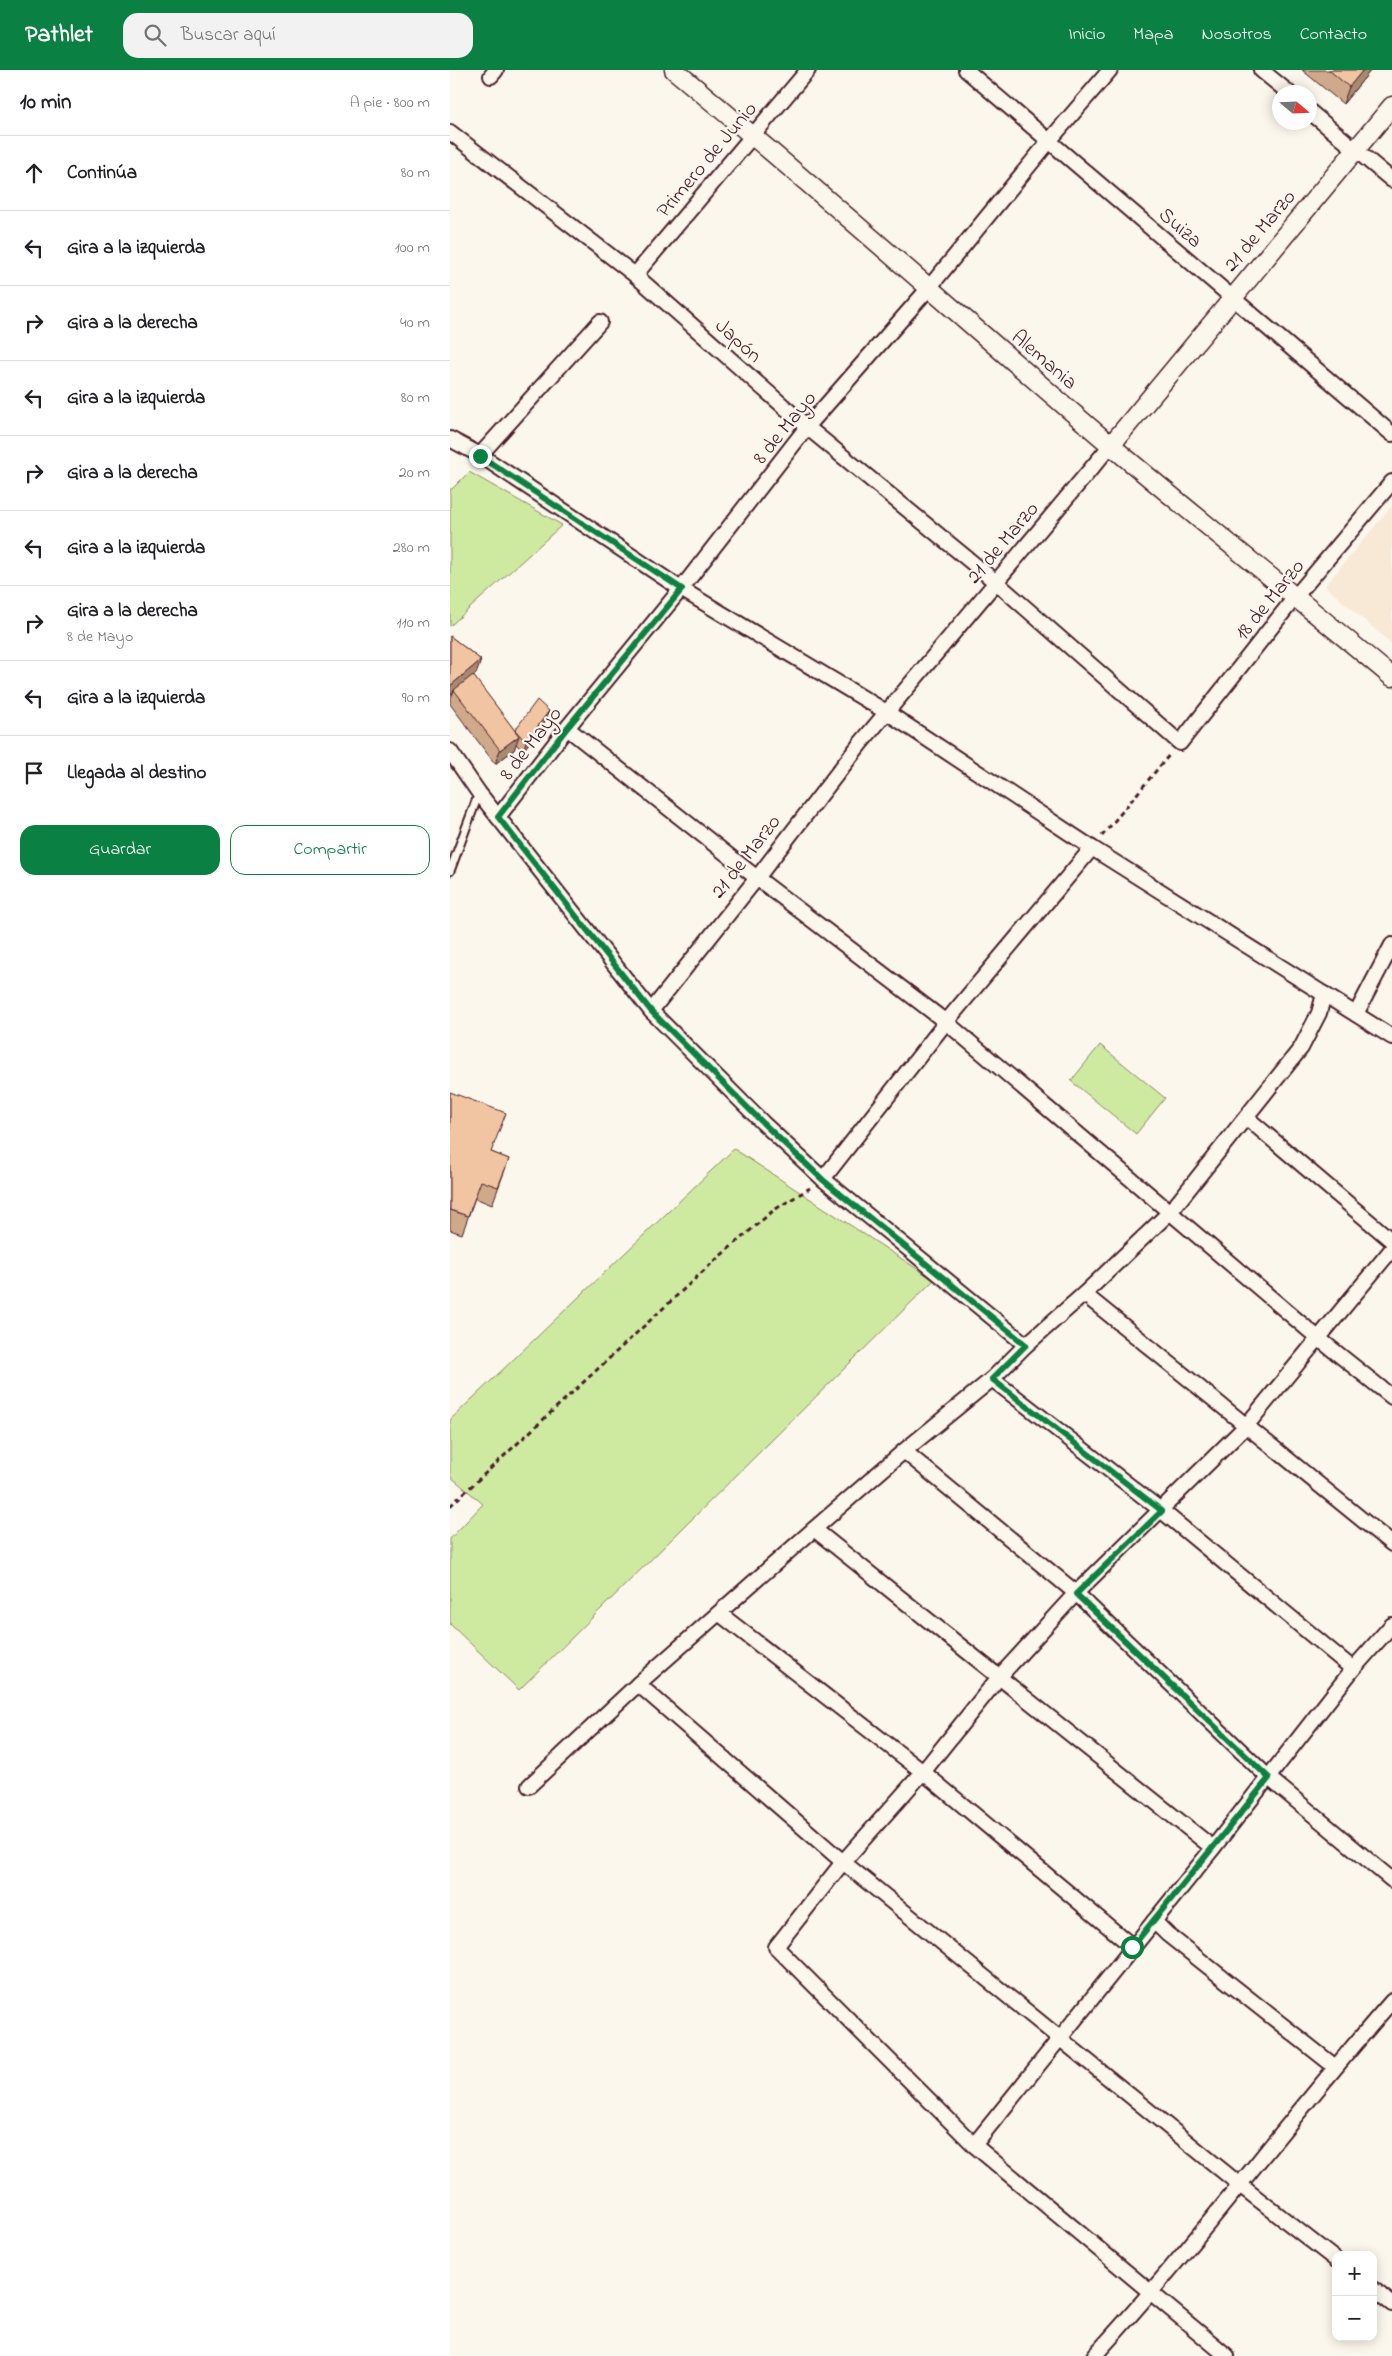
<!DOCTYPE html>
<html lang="es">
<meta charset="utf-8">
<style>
:root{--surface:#fff;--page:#f2f2f2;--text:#202124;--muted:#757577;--line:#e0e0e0;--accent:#0b8043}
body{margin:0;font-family:"Indie Flower",sans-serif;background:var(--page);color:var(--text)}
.controls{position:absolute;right:15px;bottom:15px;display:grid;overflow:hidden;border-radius:10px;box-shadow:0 2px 12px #0003}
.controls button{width:45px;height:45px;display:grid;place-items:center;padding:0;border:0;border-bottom:1px solid var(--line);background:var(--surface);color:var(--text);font:25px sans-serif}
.compass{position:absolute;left:822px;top:15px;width:45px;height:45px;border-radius:50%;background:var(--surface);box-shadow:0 2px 12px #0003;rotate:109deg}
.stop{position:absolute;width:15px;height:15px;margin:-11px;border:4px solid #0b8043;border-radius:50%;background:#fff}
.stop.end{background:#0b8043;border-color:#fff;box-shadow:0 1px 5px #0008}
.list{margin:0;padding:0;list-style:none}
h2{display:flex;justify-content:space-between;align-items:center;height:65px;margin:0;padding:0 20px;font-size:21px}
h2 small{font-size:16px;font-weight:400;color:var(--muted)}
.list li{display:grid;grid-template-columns:32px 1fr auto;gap:15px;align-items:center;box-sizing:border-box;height:75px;padding:0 20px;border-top:1px solid var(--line)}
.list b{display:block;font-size:19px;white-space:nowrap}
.list p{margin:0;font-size:16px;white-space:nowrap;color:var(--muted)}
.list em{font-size:16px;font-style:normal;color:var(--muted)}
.actions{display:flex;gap:10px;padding:15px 20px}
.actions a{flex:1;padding:11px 0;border:1px solid var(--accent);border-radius:15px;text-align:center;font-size:18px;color:var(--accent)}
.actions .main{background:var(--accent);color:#fff}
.icon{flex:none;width:28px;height:28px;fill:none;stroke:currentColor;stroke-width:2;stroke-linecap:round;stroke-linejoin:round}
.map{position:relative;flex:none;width:942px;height:2286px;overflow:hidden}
header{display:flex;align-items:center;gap:30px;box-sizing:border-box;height:70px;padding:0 25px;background:var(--accent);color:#fff}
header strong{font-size:24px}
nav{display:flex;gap:28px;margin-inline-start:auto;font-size:18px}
.search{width:350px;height:45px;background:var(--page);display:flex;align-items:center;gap:12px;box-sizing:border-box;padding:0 18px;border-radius:15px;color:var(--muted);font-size:19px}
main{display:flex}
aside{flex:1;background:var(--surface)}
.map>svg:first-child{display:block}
.built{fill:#f8e8d6}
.green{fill:#ceeaa1;stroke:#8c8466}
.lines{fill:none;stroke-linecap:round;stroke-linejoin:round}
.service-casing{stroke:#4a1f2b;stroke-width:11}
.minor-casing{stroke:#4a1f2b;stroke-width:18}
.tertiary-casing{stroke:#4a1f2b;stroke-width:21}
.path{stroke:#4a1f2b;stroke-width:3;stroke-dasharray:5 4;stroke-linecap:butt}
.service{stroke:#fbf7ec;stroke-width:7}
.minor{stroke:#fbf7ec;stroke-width:14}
.tertiary{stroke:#fbf7ec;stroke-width:18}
.wall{fill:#cfa98a;stroke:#4a1f2b}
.shaded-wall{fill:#a98a71;stroke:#4a1f2b}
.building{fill:#f1c5a1;stroke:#4a1f2b}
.route{stroke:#0b8043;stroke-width:6}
.labels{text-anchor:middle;stroke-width:4.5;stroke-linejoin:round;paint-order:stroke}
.street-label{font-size:21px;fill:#4a1f2b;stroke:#fbf7ec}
</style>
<header>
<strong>Pathlet</strong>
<div class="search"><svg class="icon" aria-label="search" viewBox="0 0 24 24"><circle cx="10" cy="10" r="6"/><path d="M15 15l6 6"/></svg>Buscar aquí</div>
<nav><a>Inicio</a><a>Mapa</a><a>Nosotros</a><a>Contacto</a></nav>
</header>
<main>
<aside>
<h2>10 min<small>A pie · 800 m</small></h2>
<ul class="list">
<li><svg class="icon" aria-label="ahead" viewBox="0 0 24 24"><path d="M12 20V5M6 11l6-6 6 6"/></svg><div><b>Continúa</b></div><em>80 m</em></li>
<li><svg class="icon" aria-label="left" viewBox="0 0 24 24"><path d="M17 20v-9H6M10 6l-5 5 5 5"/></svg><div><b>Gira a la izquierda</b></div><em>100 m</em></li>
<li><svg class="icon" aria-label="right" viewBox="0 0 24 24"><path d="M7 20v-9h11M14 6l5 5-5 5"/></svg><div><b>Gira a la derecha</b></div><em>40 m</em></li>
<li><svg class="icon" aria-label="left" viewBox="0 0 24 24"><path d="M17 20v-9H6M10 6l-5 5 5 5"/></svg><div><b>Gira a la izquierda</b></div><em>80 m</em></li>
<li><svg class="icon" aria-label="right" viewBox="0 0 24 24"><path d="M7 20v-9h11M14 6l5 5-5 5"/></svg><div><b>Gira a la derecha</b></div><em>20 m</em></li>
<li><svg class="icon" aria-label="left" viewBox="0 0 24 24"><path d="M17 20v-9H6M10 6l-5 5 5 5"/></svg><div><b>Gira a la izquierda</b></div><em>280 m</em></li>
<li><svg class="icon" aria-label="right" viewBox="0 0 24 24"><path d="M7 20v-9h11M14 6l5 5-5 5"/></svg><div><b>Gira a la derecha</b><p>8 de Mayo</p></div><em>110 m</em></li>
<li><svg class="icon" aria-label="left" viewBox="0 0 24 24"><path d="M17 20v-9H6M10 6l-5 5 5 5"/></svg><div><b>Gira a la izquierda</b></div><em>90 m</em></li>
<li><svg class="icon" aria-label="arrive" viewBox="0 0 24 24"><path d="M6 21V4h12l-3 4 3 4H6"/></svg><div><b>Llegada al destino</b></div></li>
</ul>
<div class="actions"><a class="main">Guardar</a><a>Compartir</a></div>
</aside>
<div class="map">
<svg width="942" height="2286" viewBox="0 0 942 2286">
<rect width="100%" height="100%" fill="#fbf7ec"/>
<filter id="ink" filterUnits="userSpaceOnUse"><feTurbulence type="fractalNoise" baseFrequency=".02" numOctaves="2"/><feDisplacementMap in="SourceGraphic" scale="10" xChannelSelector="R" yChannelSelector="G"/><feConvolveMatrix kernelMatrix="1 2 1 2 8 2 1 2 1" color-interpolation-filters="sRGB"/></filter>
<g filter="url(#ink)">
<polygon class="built" points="942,436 942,574 875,516"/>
<g class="green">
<polygon points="19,402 112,455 0,556 0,419 2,419"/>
<polygon points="650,975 715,1028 686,1064 621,1011"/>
<polygon points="284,1079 484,1210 69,1620 0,1554 0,1469 33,1434 0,1406 0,1350"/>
</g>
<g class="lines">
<g class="service-casing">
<polyline id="service" points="0,801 29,723"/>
</g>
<g class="minor-casing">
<g id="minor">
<polyline points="516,0 942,364"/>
<polyline points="811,0 838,22"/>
<polyline points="41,6 46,0"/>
<polyline points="859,41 942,110"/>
<polyline points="0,62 185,205 357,357 547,513 730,673 846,526 942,412"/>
<polyline points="185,205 358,0"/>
<polyline points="0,369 30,385 231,519 438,643 642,778 942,967"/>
<polyline points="30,385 150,252"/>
<polyline points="117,658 307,808 496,952 868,1268 942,1327"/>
<polyline points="0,681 29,723 201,941 313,1053 373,1109 576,1275"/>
<polyline points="48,747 117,658 231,519 357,357 478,219 600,70 660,0"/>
<polyline points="201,941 307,808 410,674 661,375"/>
<polyline points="906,944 942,875"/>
<polyline points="797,1048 942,1171"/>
<polyline points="373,1109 496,952 642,778"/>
<polyline points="634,1224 942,1474"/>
<polyline points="542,1309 712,1441 903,1599"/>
<polyline points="454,1381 626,1523 819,1708 942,1810"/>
<polyline points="364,1459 763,1778"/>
<polyline points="270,1544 473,1702 683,1877"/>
<polyline points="188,1614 393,1792 790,2115 886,2190"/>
<polyline points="79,1716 188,1614 364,1459 454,1381 542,1309 576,1275 634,1224 721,1141 851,978 869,943 874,924"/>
<polyline points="704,1851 717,1864 884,1996"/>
<polyline points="524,2075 763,1778 903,1599 942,1555"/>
<polyline points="923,2219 942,2234"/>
<path d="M644 2286C749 2172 840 2047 942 1931"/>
<polyline points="777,2286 524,2075 326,1877 393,1792 473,1702 550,1606 626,1523 796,1356 942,1179"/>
</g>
</g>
<g class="tertiary-casing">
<g id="tertiary">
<path d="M224 0C371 121 513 249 658 373 751 452 848 528 942 607"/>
<polyline points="661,375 942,36"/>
</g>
</g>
<g class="path">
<polyline points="652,766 720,684"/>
<polyline points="0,1436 262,1193 324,1140 360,1118"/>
</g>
<use href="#service" class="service"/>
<use href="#minor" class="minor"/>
<use href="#tertiary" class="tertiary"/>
</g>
<g class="wall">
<polygon points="852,0 921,0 893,34"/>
<polygon points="0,566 31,590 26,604 23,606 65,661 99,641 96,650 73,681 66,674 64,680 45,694 0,634 0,630 3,623 0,625"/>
<polygon points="0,1022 41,1082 59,1089 42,1135 25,1128 12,1164 0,1160"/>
</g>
<g class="shaded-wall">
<polygon points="913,0 921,0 893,34 899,17"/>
<polygon points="31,590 26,604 5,621 4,620 3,623 0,625 0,616"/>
<polygon points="99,641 96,650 73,681 76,672"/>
<polygon points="69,666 64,680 45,694 50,680"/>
</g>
<g class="building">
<polygon points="879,0 913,0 899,17"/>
<polygon points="0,566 31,590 0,616"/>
<polygon points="23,605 69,666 50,680 4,620"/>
<polygon points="87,630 99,641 76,672 65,660"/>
<polygon points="0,1022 56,1043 41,1082 59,1089 48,1117 31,1111 18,1146 0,1140"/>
</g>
</g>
<g class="lines" filter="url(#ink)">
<polyline class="route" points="30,386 232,519 117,658 48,747 201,941 313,1053 373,1110 576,1275 542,1309 712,1441 626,1524 819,1708 682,1877"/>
</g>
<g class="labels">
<g class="street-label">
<text transform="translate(256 89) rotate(-50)" y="7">Primero de Junio</text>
<text transform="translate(731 157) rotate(41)" y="7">Suiza</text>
<text transform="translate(809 160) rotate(-50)" y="7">21 de Marzo</text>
<text transform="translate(289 270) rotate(42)" y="7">Japón</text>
<text transform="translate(595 289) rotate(41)" y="7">Alemania</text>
<text transform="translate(334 357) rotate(-51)" y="7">8 de Mayo</text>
<text transform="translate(552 472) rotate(-50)" y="7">21 de Marzo</text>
<text transform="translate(819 529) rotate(-51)" y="7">18 de Marzo</text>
<text transform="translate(80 673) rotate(-52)" y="7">8 de Mayo</text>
<text transform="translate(295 786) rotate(-52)" y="7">21 de Marzo</text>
</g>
</g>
</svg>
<div class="controls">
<button>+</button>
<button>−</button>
</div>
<svg class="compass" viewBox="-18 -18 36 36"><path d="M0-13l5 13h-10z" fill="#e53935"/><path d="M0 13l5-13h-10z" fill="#757577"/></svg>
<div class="stop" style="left:682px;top:1877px"></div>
<div class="stop end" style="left:30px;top:386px"></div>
</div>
</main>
